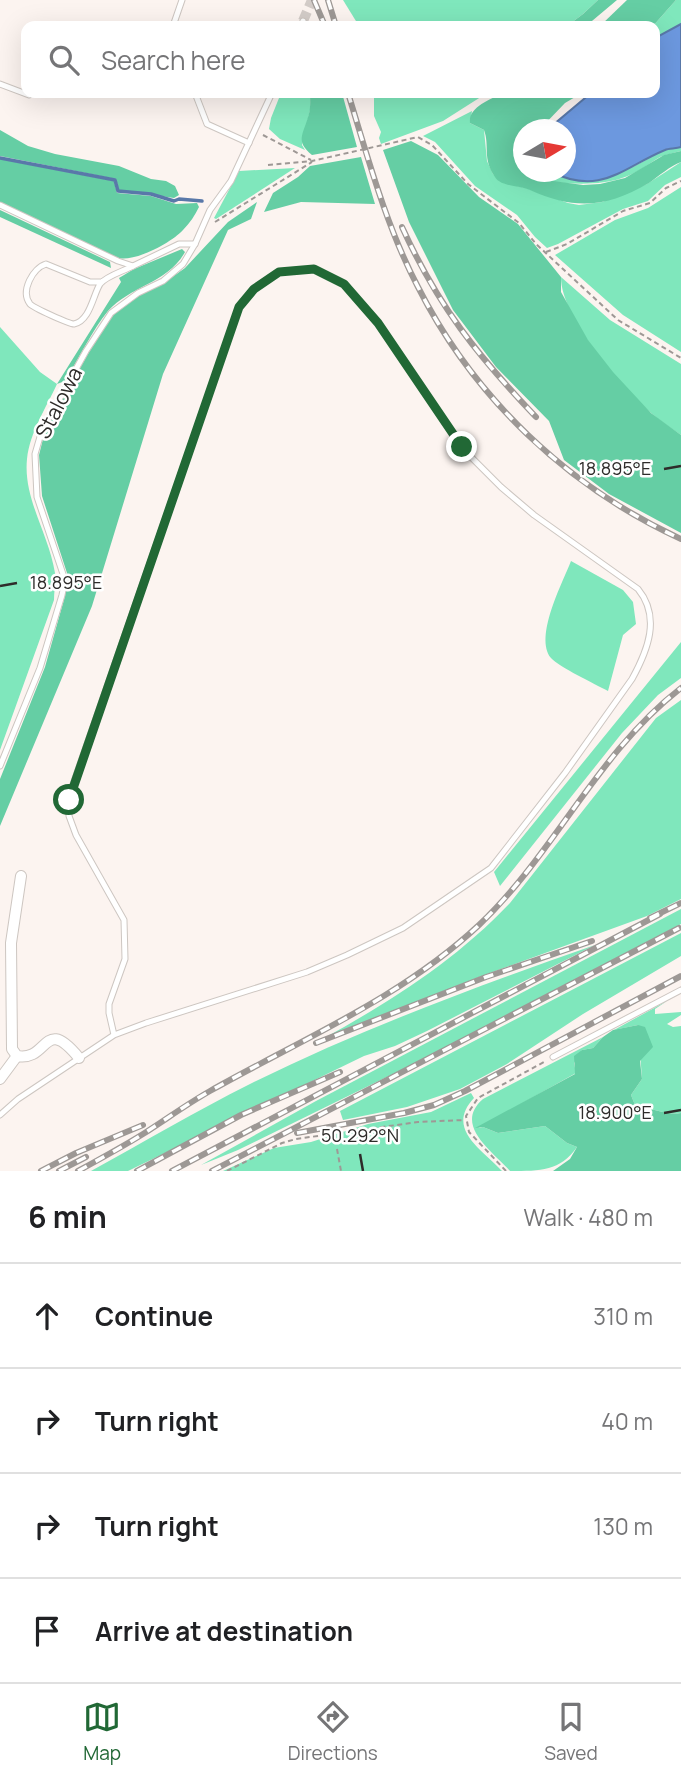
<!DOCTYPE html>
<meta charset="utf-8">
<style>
:root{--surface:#fff;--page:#f6f6f6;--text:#202124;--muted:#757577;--line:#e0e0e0;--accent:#216835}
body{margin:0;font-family:Manrope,sans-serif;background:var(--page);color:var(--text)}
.compass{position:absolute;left:513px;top:119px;width:63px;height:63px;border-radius:50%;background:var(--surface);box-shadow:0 7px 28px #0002;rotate:80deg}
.stop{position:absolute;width:21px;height:21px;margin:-16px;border:5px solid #216835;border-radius:50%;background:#fff}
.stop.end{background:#216835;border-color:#fff;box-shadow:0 2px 7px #0008}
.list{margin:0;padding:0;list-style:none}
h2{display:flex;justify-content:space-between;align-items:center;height:91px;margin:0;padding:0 28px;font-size:30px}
h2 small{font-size:23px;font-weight:400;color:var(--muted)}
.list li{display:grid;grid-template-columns:46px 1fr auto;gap:21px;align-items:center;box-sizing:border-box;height:105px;padding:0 28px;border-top:2px solid var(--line)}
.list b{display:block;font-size:26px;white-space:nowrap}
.list em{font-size:23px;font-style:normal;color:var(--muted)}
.icon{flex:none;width:38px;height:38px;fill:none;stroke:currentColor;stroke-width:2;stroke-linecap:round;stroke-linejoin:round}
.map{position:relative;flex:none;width:681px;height:1171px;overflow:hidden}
.search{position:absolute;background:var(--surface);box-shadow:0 7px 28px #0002;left:21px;right:21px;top:21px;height:77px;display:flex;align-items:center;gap:18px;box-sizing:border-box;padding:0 24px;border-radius:14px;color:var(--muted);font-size:26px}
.sheet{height:511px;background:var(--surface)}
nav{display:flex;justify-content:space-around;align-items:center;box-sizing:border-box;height:98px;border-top:2px solid var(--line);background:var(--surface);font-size:19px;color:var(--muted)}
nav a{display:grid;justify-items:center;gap:4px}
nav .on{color:var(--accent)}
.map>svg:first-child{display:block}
.green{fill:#7fe7bc}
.forest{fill:#65cea4}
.water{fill:#6c98df;stroke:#5978a9;stroke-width:2}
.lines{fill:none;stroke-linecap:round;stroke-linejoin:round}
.stream{stroke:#5978a9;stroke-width:3.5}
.street-tunnel{stroke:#d3ccc8;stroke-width:10;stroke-dasharray:10 5;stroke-linecap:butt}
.lane-casing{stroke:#cdc6c1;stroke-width:7}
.street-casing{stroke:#cdc6c1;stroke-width:12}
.path{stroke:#9e9895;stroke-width:2;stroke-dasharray:5 3.5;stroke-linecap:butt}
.lane{stroke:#fff;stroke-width:5}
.street{stroke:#fff;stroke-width:10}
.rail-casing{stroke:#9d9895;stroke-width:6}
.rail{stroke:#fff;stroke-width:3.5;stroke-dasharray:10;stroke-linecap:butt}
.route{stroke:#216835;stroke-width:9}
.ticks{fill:none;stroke:#2e2c2a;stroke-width:2.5}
.labels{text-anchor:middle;stroke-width:5;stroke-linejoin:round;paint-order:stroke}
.street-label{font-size:21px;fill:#2e2c2a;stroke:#fff}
.ticks-label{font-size:18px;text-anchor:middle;fill:#2e2c2a;stroke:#fff;stroke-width:5;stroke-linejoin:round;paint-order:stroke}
</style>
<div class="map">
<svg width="681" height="1171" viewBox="0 0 681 1171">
<rect width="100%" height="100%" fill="#fcf4f0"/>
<g class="green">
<polygon points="343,0 598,0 583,14 567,26 359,26"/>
<polygon points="676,0 681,0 681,24 655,38 653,26"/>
<polygon points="281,93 310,93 310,110 302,145 305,150 280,139 269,129 271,118"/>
<polygon points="374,93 487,93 443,121 381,144 379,138 381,132 374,116"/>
<polygon points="472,111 470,123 484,130 487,161 493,174 504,183 526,188 568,203 579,205 602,202 622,195 647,184 681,162 681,177 665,185 648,201 623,209 558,244 547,248 535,237 517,215 475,186 435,142 423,136"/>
<path d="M681 147V151C674 153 667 154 660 157 648 164 636 174 622 178 598 187 556 184 531 178L529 172H551L559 175 633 167 666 149Z"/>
<polygon points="295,168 216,219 214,218 239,171"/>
<polygon points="681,187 681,352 623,315 555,255 615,220 648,208"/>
<path d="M561 277 610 320 681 364V435C671 428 660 421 650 412 620 384 561 318 561 277Z"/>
<path d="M0 327 40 372 57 384C46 408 30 432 27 459 23 499 49 534 55 573 56 582 54 591 54 600L0 750Z"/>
<path d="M571 561 623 590 633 602 636 624 623 635 608 691C595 684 559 667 551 658 534 637 562 584 571 561Z"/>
<polygon points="681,642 681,678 658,695 622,733 500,886 494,872"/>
<path d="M681 700V899L647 916 487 974 326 1037C393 1000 457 959 510 903L656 718Z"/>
<polygon points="681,909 681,924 452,1045 238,1150 201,1165 316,1101"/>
<polygon points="681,933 681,956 583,1014 507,1064 460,1089 407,1107 343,1120 340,1111"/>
<path d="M595 945 427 1031 395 1046 364 1056 128 1171H91C144 1142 196 1111 250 1084 361 1029 478 986 595 945Z"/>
<path d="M667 1001 655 1009V1014L681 1012V1015L667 1024 673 1027 681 1026V1113C666 1116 650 1107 635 1105L631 1095 642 1079 638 1025 614 1030Z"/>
<path d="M603 1037 593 1048 582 1050 574 1063 576 1073 478 1128 483 1127 498 1133 545 1126 567 1143 577 1147C560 1171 541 1171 510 1171 492 1151 453 1125 483 1099Z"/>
<path d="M471 1093 474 1098C445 1129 482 1149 502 1171H223L274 1148 311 1142 368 1124 431 1112Z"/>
</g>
<g class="forest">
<polygon points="598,0 617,0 586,26 567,26 583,14"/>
<polygon points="627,0 676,0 653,26 600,26"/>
<path d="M310 93H342L357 147 312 155C295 141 303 135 308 117 311 109 310 101 310 93Z"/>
<path d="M502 93H582L565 103 540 129 524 130V172H529L531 178 583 185 600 184 625 178 664 155 681 151V162C670 166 659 176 649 183 606 208 575 210 530 190 519 185 501 187 495 177 482 158 490 146 484 130L470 123C468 107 490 100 502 93Z"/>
<polygon points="0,130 28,146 55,154 119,166 151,179 166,181 175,186 179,195 174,198 119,190 116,179 0,156"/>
<polygon points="411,141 438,155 479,197 518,224 561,277 561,292 588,340 613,372 651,413 681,435 681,533 609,494 564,460 549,421 496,367 453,310 409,222 383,150"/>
<polygon points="361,157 375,204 301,202 264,212 273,193 298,177 310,166"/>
<path d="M0 159 114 181 117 193 151 196 176 204 197 203 199 207C195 215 190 223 183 230 171 243 135 262 118 258L0 203Z"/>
<polygon points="257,202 251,219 228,230 163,374 92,606 0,826 0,779 45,667 65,596 67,573 42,496 39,455 45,431 89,352 113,315 140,295 164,283 185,268 228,222"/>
<polygon points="0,210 110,262 111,268 0,217"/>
<path d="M182 249 185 252C168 283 130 286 108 311 93 329 78 360 65 381L57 384 121 282 119 278 134 269Z"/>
<path d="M638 1025 645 1027 653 1047 640 1061 642 1079 631 1095 635 1105C650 1107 666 1116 681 1113V1171H553L570 1159 577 1147 567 1143 545 1126 498 1133 483 1127 475 1128 575 1074 574 1056 582 1050 593 1048 603 1037 613 1030Z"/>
</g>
<path class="water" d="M681 24V147C676 149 669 148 665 150 622 168 601 196 551 172H566V130L551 129 553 125 591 93H655V38Z"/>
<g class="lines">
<polyline class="stream" points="0,158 115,180 118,191 151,194 174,201 179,199 202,201"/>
<polyline class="street-tunnel" points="303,21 312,0"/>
<g class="lane-casing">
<g id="lane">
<polyline points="173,26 182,0"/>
<polyline points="301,26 303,21"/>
<polyline points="0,84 29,95"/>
<polyline points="195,93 207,124 249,143"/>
<polyline points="0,205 118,261 133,266 179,244 195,244"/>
<path d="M101 282H90L46 264C33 268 20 291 30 304 34 308 69 324 74 324 90 321 93 295 100 284 106 276 124 271 133 266"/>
<polyline points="0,766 40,668 62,595 65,580 37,497 35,454 42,430 86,351 111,313 138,293 163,281 183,264 195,244 210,210 231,181 272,93"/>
<polyline points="553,1057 681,990"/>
<path d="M0 1115 18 1099 114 1035 146 1023 307 972 347 955 403 928 491 868 565 773 632 679C648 650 661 617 638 589L534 515 501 487 462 448 378 323 344 284 314 269 279 272 254 289 239 307 70 793 69 816 76 835 124 920 125 959 109 1004V1013L114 1035"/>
</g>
</g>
<g class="street-casing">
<g id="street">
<path d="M21 876 11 943 12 1049 17 1056C49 1062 43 1014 79 1058"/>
<polyline points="0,1079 17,1056"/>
</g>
</g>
<g class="path">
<polyline points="263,135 311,160"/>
<polyline points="268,165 312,161 418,137 432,145 468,184 519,223 536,244 618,320 681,358"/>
<polyline points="215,222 312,162"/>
<polyline points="546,252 567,244 623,211 650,203 666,188 681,181"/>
<polyline points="337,1149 341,1171"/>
<polyline points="227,1171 282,1143 296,1139 418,1122 465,1120"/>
<polyline points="506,1171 469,1132 466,1116 478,1098 544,1062"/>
</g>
<use href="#lane" class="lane"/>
<use href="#street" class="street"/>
<g class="rail-casing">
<g id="rail">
<polyline points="314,0 325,26"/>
<polyline points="328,0 336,26"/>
<path d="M348 93C368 158 386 226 418 287 474 398 568 487 681 539"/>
<path d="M402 227C438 306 477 355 536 417"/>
<polyline points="650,918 681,903"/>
<polyline points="316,1043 486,977 592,941"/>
<polyline points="297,1133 404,1113 434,1105 465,1091 681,976"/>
<polyline points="41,1171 76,1153 143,1125"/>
<polyline points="59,1171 86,1157"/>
<path d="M78 1171C100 1159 122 1147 143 1134 165 1120 187 1104 210 1091 302 1039 401 998 479 925 555 853 597 753 681 688"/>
<polyline points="137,1171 241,1115 340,1072"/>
<polyline points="172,1171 660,914"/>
<polyline points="212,1171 679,928"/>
</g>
</g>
<use href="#rail" class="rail"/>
</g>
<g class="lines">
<polyline class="route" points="69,800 239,307 254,289 279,272 314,269 344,284 378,323 462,447"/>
</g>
<path class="ticks" d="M664 469 681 466M0 586 17 583M664 1113 681 1110M360 1154 363 1171"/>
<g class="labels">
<g class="street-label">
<text transform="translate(59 403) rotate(-63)" y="7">Stalowa</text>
</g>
</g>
<g class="ticks-label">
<text x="615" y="475">18.895°E</text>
<text x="66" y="589">18.895°E</text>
<text x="615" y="1119">18.900°E</text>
<text x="360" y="1142">50.292°N</text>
</g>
</svg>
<svg class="compass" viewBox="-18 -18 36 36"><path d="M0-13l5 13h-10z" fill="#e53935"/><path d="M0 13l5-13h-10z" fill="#757577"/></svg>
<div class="stop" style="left:69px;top:800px"></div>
<div class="stop end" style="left:462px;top:447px"></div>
<div class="search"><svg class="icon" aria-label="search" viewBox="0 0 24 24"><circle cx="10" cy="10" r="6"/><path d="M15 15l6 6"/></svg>Search here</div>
</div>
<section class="sheet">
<h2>6 min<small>Walk · 480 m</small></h2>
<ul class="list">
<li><svg class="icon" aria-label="ahead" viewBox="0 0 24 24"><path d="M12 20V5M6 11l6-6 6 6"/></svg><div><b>Continue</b></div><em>310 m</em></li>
<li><svg class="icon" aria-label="right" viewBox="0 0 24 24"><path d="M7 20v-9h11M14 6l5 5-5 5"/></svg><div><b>Turn right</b></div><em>40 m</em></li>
<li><svg class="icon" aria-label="right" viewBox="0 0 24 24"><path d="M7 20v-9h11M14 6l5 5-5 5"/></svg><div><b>Turn right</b></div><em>130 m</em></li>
<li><svg class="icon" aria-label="arrive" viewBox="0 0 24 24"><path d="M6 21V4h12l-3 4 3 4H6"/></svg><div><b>Arrive at destination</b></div></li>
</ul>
</section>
<nav>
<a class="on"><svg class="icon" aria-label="map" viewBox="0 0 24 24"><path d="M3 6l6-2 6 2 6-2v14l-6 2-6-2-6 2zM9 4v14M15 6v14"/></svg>Map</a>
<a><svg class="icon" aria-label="directions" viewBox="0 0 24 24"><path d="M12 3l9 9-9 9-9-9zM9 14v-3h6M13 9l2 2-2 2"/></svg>Directions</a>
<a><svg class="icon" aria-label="saved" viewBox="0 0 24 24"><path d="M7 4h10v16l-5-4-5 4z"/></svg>Saved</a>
</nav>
